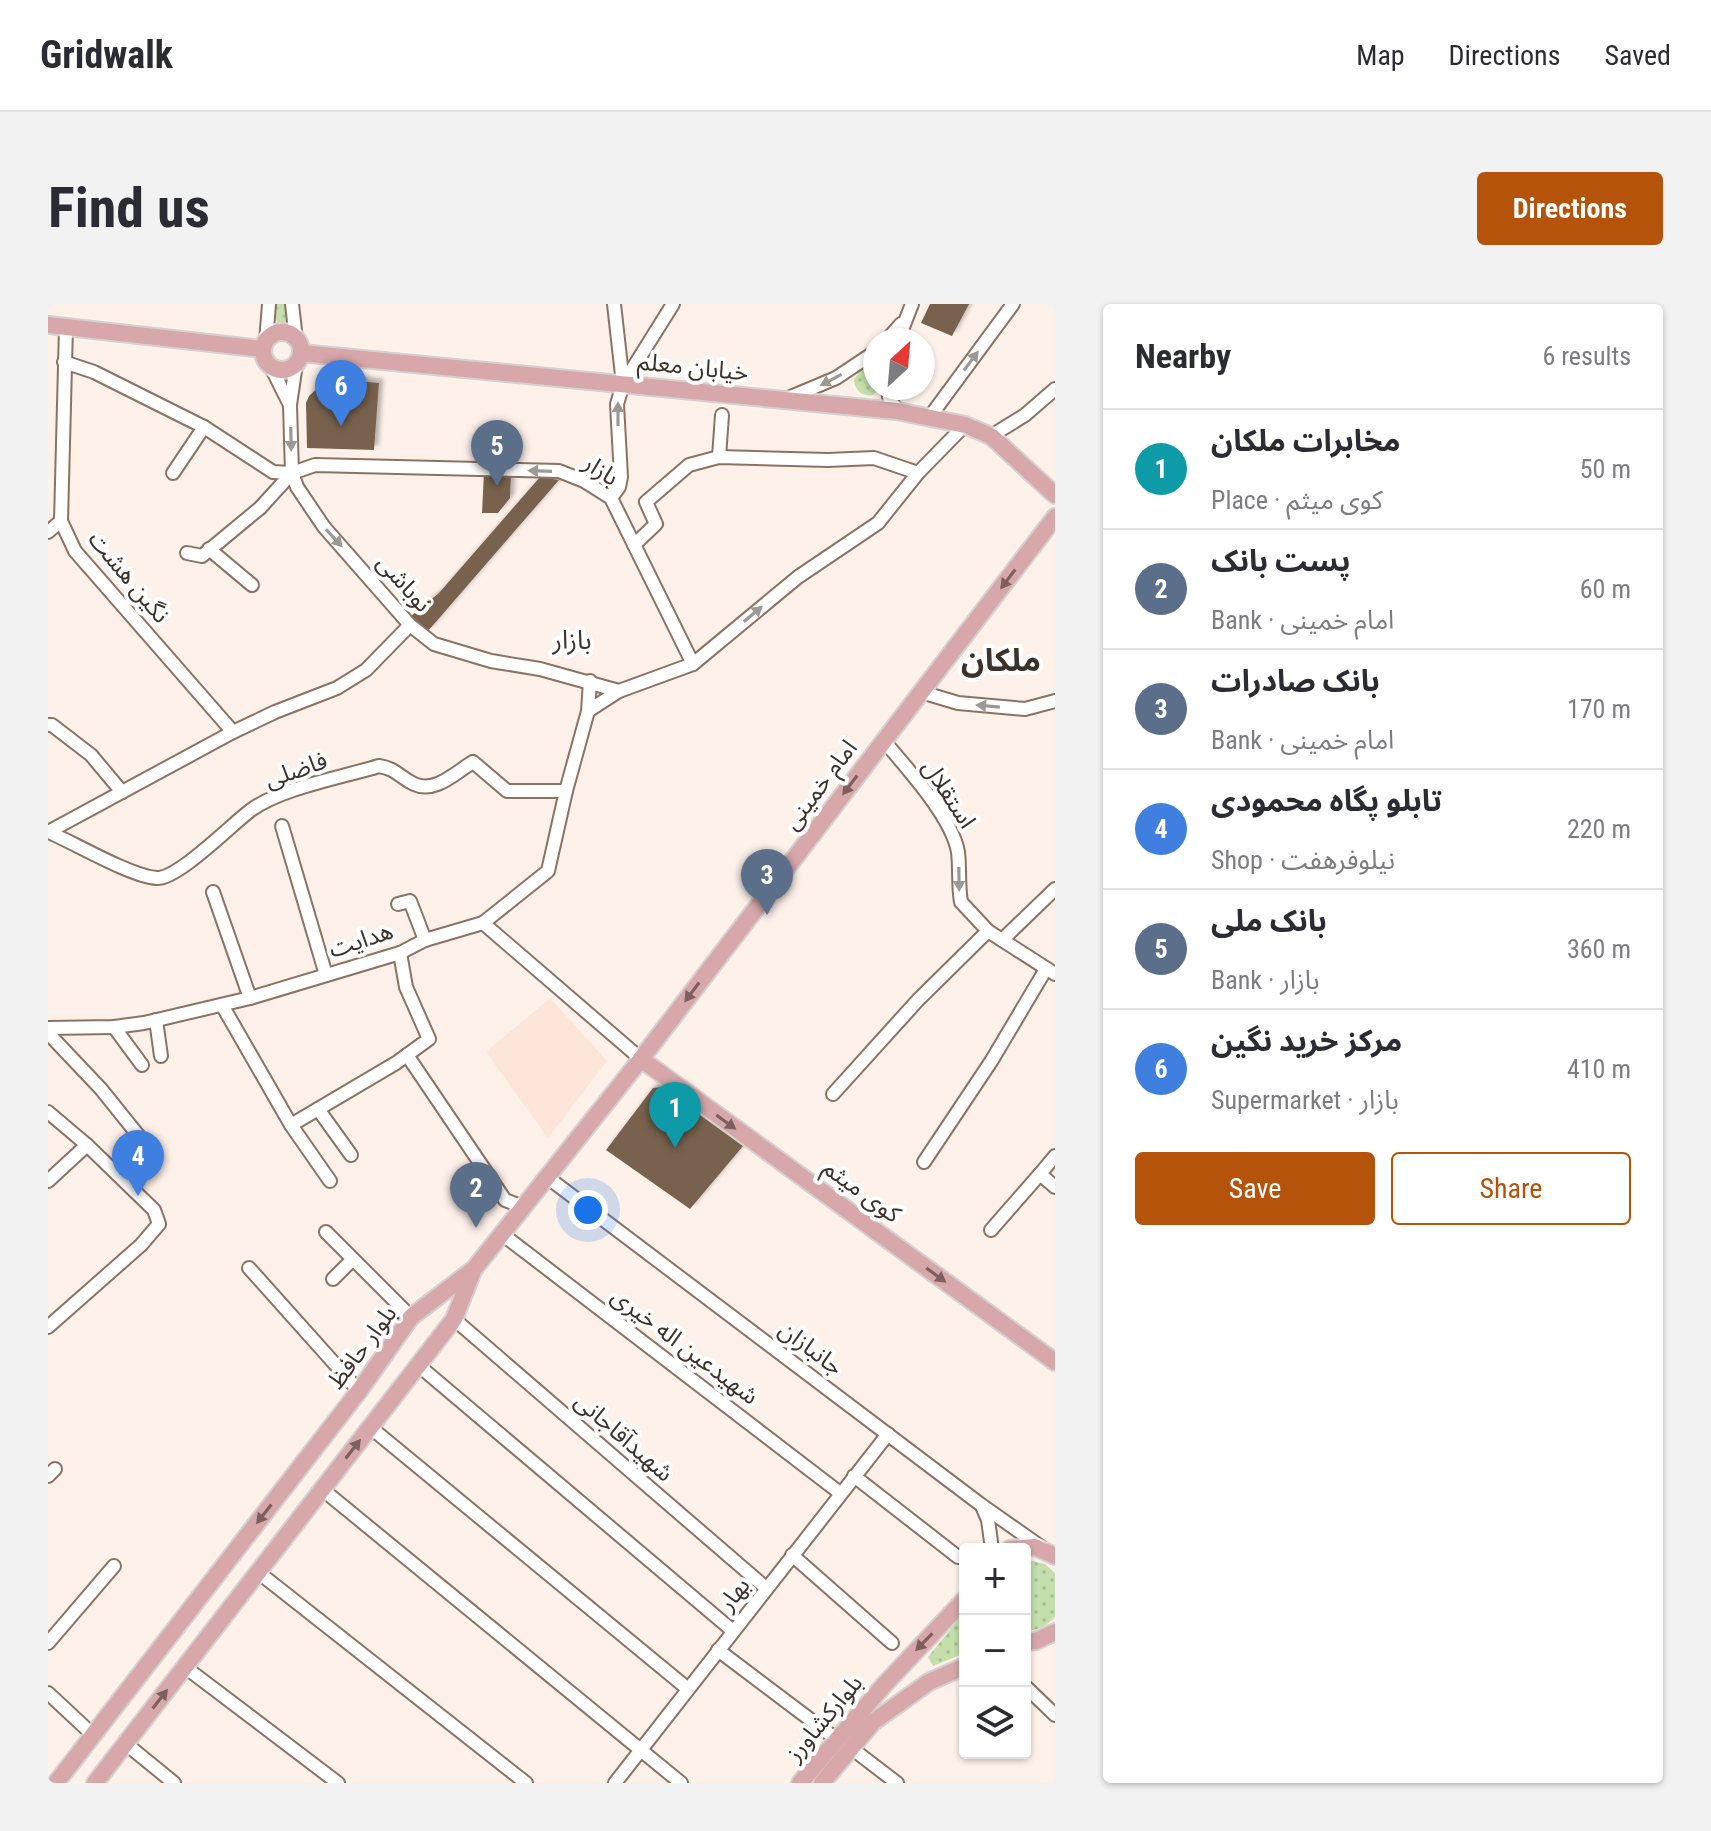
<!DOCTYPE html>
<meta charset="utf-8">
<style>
:root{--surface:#fff;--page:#f2f2f3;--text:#2b2b33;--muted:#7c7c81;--line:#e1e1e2;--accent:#b45309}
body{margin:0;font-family:"Roboto Condensed","Noto Sans Arabic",sans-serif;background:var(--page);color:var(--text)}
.controls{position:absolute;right:24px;bottom:24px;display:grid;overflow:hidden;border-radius:8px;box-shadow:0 2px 6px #0004}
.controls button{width:72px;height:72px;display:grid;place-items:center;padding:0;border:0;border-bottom:2px solid var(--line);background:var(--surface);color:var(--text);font:40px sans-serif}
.compass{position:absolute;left:815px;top:24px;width:72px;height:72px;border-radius:50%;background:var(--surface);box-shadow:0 2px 6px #0004;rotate:26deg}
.you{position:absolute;left:540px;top:906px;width:28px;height:28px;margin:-20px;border:6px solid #fff;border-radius:50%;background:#1a73e8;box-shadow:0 0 0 12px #1a73e833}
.badge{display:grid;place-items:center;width:52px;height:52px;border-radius:50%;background:var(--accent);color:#fff;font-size:26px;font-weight:700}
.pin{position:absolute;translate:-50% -66px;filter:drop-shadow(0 2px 4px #0008)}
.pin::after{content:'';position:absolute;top:42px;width:28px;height:24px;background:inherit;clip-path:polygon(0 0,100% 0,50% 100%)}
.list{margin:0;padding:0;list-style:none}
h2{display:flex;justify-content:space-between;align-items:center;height:104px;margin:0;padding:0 32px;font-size:34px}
h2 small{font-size:26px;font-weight:400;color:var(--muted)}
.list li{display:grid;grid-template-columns:52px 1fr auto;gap:24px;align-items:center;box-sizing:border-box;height:120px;padding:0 32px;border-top:2px solid var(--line)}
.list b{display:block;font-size:30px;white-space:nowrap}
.list p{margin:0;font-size:26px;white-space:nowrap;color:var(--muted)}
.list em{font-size:26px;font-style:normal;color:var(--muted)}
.actions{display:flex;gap:16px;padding:24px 32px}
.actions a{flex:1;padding:18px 0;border:2px solid var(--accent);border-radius:8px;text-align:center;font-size:28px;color:var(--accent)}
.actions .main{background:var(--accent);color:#fff}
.icon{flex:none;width:44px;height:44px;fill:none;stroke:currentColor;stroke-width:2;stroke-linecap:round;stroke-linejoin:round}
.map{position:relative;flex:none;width:1007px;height:1479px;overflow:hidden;border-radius:8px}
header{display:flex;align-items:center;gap:48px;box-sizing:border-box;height:112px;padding:0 40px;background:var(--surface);border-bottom:2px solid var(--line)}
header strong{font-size:38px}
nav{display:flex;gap:44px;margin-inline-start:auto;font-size:28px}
.intro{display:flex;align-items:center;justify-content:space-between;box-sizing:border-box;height:192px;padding:0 48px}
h1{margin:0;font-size:56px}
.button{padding:20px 36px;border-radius:8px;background:var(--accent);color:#fff;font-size:28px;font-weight:700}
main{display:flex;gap:48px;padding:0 48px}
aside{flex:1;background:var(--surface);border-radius:8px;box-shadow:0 2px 6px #0004}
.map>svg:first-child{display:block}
.built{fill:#fde5d9}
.grass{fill:url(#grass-dots)}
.building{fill:#78624e;filter:url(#shadow)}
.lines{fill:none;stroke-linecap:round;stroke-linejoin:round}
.minor-casing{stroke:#8d7263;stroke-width:16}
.major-casing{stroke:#d4d2d0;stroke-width:20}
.minor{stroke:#fff;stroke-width:12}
.major{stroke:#d7a7aa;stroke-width:16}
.oneway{fill:#9e9895}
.oneway2{fill:#7b605e}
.labels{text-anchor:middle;stroke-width:8;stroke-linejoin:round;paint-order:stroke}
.street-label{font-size:24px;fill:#3d312b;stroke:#fff}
.neighbourhood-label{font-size:26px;fill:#3d312b;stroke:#fff}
.district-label{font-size:32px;font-weight:bold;fill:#3d312b;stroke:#fff}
</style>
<header>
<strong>Gridwalk</strong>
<nav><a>Map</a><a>Directions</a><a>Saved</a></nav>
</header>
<div class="intro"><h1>Find us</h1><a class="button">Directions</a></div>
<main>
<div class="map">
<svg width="1007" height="1479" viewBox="0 0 1007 1479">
<defs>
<pattern id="grass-dots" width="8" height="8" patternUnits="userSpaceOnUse" patternTransform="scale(2)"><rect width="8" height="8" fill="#c4dfab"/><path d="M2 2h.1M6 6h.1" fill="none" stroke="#a9c093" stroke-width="1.8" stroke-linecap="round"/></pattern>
<filter id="shadow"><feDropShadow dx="4.5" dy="-4.5" stdDeviation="2" flood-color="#0004"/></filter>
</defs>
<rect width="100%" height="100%" fill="#fef1ea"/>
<polygon class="built" points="502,694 559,757 500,834 438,748"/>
<g class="grass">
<path d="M227 0H249L254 17 248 24 240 26C227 21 226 13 227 0Z"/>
<path d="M824 63 827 64V84H834L825 91C814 93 807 87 806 75L815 64Z"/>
<path d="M977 1255 997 1260 1007 1269V1313C998 1322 990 1327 977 1327Z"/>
<polygon points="915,1310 917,1349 885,1362 880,1353"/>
</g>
<g class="building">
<polygon points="882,0 921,0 904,32 873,19"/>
<polygon points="289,75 331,79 326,146 259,144 258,99 261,92 276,78"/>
<polygon points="436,168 463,169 462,194 450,209 434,209"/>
<polygon points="492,173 511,176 380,327 363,312 391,289"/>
<polygon points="613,783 695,842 642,905 558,846 605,784"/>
</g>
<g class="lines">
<g class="minor-casing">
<g id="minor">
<polyline points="244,0 248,35"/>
<polyline points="566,0 575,80"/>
<polyline points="18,23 13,217 27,247 185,428"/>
<polyline points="839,36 853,20"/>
<polyline points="850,36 864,0"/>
<polyline points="218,38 221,0"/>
<polyline points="16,58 46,68 156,123 225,168 244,169 267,161 511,167 536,177 563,194 645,360"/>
<polyline points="248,60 242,101 244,169 249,183 276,223 362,321 386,340 443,357 492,365 571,387"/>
<polyline points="223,63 242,101"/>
<polyline points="840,84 841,93 849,107"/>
<polyline points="738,95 788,74 827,48"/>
<polyline points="881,114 965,0"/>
<polyline points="943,132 977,111 1007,85"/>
<polyline points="671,153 674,111"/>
<polyline points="125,169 156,123"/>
<polyline points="563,194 571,183 573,173 569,100 575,80 625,0"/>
<polyline points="0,228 13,217"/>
<polyline points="586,241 608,220 598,198 641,161 671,153 780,156 826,154 870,169"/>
<polyline points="161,245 204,281"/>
<polyline points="139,249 154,252 212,204 244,169"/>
<polyline points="542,377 540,407 571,387 645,360 750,273 830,219 870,169 917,121"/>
<polyline points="873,388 910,399 977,405 1007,397"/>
<polyline points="0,421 4,421 43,451 74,488"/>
<path d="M836 437C858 463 904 513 910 548 912 564 910 581 913 598L940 627 1007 670"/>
<polyline points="234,522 278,671"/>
<polyline points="0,528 185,428 227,408 289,384 318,366 362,321"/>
<path d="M1 528C26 539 84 573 109 574 130 575 184 520 203 506 233 484 295 473 331 462 349 465 351 473 366 480 387 490 408 468 425 458L459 487H518"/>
<polyline points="165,588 202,694"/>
<polyline points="350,600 362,597 377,636"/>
<polyline points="435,619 500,567 518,487 540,407"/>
<polyline points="954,636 1007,585"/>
<polyline points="174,701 243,821 282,877"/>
<polyline points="108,716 113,752"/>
<polyline points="66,723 94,761"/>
<polyline points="0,724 66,723 96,719 202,694 352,649 377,636 435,619 593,755"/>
<polyline points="0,729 53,785 98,841"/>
<polyline points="359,751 457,896 475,903"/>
<polyline points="785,790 870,696 940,627"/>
<polyline points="270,805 303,851"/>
<polyline points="0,808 39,841 106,906 111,920 93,941 0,1023"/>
<polyline points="243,821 348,759 381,735 358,683 352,649"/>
<polyline points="1007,852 992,870 1007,883"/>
<polyline points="876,858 944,756 998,665"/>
<polyline points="499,873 932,1200 996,1245"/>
<polyline points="0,877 39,841"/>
<polyline points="943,926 992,870"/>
<polyline points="278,928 363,1013"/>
<polyline points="454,930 792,1189"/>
<polyline points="201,964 311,1087"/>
<polyline points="285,975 304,956"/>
<polyline points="406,1015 718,1284"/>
<polyline points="370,1061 685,1327"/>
<polyline points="322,1123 640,1385"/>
<polyline points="0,1172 7,1165"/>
<polyline points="806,1172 910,1253"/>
<polyline points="274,1185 633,1479"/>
<polyline points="934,1202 940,1216 944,1245"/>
<polyline points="744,1251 844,1339"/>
<polyline points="210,1268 478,1479"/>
<polyline points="0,1339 66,1262"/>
<polyline points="670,1346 788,1435"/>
<polyline points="137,1363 290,1479"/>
<polyline points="977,1382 1007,1411"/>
<polyline points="0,1389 45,1431"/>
<polyline points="77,1439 126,1479"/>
<polyline points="802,1443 849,1479"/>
<polyline points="567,1479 840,1130"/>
</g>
</g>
<g class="major-casing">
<g id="major">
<polyline points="0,21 215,45"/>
<circle cx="234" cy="47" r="19"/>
<polyline points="253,49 849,107 917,121 943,132 1007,191"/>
<polyline points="593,755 1007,1058"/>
<polyline points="962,1245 987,1243 1007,1252"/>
<polyline points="977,1338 988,1337 1007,1328"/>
<polyline points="8,1479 311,1087 363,1013 426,965 593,755 1007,213"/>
<polyline points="47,1479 406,1015 425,967"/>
<polyline points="752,1479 836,1381 917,1295"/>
<polyline points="774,1479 825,1418 881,1378 917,1362"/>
</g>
</g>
<use href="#minor" class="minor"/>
<use href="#major" class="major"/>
</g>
<defs><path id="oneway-solid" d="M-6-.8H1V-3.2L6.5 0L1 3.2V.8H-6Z" transform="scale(2)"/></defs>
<g class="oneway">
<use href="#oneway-solid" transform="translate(923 57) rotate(-53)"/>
<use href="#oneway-solid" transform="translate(783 76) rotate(152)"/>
<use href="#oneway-solid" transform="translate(570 110) rotate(-90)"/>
<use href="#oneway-solid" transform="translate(243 135) rotate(89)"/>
<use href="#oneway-solid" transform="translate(492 167) rotate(-178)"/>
<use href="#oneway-solid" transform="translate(286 234) rotate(47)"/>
<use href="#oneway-solid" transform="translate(705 310) rotate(-40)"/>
<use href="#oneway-solid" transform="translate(940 402) rotate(-175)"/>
<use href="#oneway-solid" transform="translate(911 575) rotate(89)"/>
</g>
<g class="oneway2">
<use href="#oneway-solid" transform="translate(960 275) rotate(127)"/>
<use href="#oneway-solid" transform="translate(802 481) rotate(127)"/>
<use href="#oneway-solid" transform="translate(644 688) rotate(127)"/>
<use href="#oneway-solid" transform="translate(678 818) rotate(36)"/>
<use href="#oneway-solid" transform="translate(888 971) rotate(36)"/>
<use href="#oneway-solid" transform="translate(305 1145) rotate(-52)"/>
<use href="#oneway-solid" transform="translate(216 1210) rotate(128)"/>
<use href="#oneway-solid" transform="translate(876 1338) rotate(134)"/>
<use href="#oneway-solid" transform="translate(112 1395) rotate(-52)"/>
</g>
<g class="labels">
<g class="street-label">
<text transform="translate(645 63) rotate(6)" y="8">خیابان معلم</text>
<text transform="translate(553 166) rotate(33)" y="8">بازار</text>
<text transform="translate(81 273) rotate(50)" y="8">نگین هشت</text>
<text transform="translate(356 279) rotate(48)" y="8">نوباشی</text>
<text transform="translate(248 466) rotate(-19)" y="8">فاضلی</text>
<text transform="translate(772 481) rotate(-53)" y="8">امام خمینی</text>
<text transform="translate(901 490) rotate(57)" y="8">استقلال</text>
<text transform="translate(313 636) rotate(-18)" y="8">هدایت</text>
<text transform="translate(814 887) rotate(36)" y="8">کوی میثم</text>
<text transform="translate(637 1042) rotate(37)" y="8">شهیدعین اله خیری</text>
<text transform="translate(314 1043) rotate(-53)" y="8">بلوار حافظ</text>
<text transform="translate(763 1044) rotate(37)" y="8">جانبازان</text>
<text transform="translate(576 1133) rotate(41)" y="8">شهیدآقاجانی</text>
<text transform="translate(686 1290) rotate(-52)" y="8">بهار</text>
<text transform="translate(776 1414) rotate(-50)" y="8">بلوارکشاورز</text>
</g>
<g class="neighbourhood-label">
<text x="524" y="345">بازار</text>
</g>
<g class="district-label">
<text x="953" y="367">ملکان</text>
</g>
</g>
</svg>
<div class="controls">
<button>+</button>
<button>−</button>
<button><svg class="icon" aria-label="layers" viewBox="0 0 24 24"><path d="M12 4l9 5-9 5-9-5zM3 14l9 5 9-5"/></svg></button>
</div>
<svg class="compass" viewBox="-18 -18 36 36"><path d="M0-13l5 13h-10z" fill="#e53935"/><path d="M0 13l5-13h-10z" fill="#7c7c81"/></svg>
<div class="you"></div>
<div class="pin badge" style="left:627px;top:844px;background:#0f9aa8">1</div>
<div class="pin badge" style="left:428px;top:924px;background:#5c6f8a">2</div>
<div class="pin badge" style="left:719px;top:611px;background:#5c6f8a">3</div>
<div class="pin badge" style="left:90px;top:892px;background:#3f7fe0">4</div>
<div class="pin badge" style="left:449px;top:182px;background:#5c6f8a">5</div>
<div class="pin badge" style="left:293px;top:122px;background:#3f7fe0">6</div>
</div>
<aside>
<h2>Nearby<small>6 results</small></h2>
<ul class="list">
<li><span class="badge" style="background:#0f9aa8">1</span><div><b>مخابرات ملکان</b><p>Place · کوی میثم</p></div><em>50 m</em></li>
<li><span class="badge" style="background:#5c6f8a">2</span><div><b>پست بانک</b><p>Bank · امام خمینی</p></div><em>60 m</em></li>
<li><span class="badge" style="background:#5c6f8a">3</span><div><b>بانک صادرات</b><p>Bank · امام خمینی</p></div><em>170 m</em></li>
<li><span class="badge" style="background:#3f7fe0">4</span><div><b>تابلو پگاه محمودی</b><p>Shop · نیلوفرهفت</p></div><em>220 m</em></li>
<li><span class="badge" style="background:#5c6f8a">5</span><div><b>بانک ملی</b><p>Bank · بازار</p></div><em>360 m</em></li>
<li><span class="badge" style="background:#3f7fe0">6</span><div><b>مرکز خرید نگین</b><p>Supermarket · بازار</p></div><em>410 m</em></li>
</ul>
<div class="actions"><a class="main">Save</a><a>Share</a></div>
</aside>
</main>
